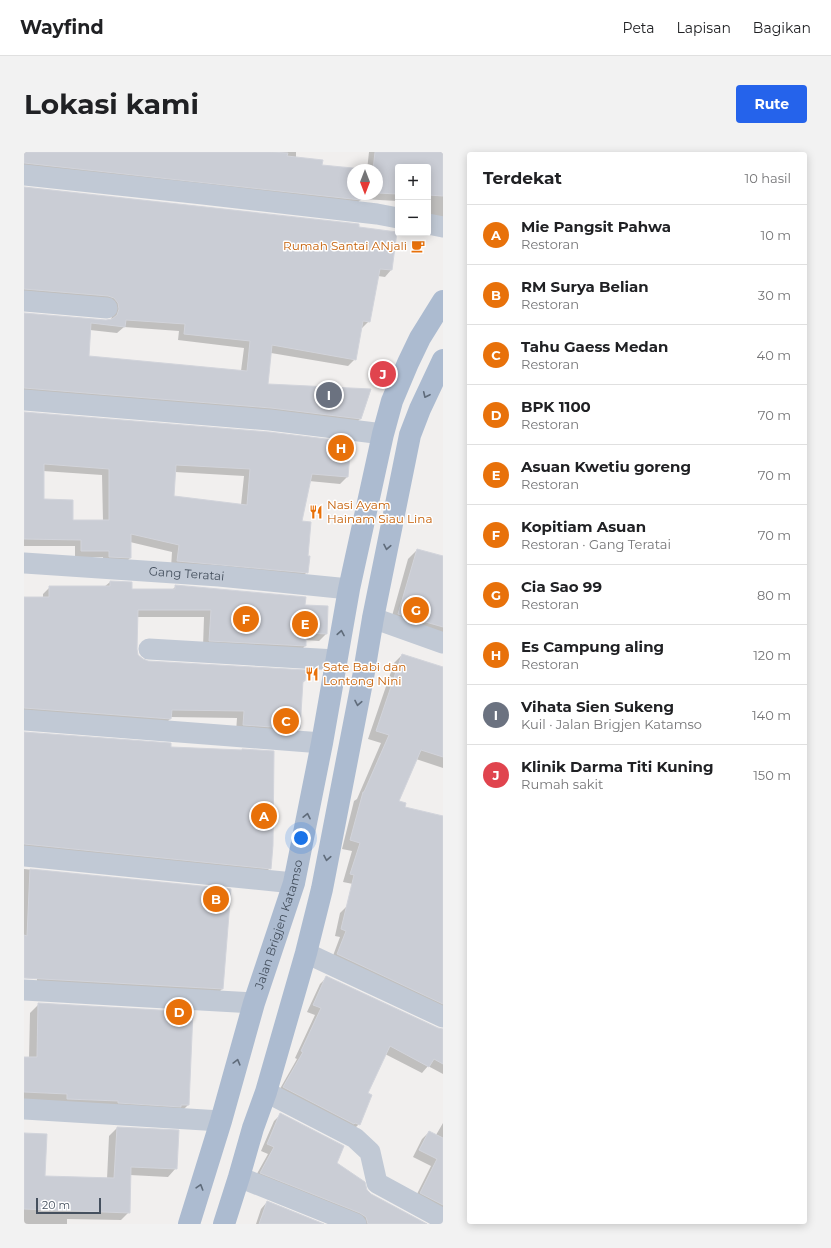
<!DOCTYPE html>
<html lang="id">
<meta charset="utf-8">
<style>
:root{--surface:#fff;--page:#f2f2f2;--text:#202124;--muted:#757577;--line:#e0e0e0;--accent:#2563eb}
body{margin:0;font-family:Montserrat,sans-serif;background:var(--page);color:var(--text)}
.controls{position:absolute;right:12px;top:12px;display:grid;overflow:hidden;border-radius:4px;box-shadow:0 2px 10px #0003}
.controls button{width:36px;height:36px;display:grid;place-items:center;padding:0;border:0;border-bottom:1px solid var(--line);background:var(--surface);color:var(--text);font:20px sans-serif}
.compass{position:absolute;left:323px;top:12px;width:36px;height:36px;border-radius:50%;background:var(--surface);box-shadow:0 2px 10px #0003;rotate:180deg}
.scale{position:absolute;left:12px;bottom:10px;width:65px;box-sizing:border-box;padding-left:4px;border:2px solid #45505e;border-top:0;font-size:11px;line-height:14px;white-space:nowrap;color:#45505e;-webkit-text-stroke:3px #fff;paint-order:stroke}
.you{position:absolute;left:277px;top:686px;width:14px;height:14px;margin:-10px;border:3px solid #fff;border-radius:50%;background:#1a73e8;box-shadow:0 0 0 6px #1a73e833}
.badge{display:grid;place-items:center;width:26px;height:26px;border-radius:50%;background:var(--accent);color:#fff;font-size:13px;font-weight:700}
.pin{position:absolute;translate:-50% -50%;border:2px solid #fff;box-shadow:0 1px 4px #0006}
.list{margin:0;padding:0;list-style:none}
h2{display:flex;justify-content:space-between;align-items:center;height:52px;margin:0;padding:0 16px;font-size:17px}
h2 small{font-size:13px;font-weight:400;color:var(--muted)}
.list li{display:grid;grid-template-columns:26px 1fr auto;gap:12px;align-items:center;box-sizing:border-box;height:60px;padding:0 16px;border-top:1px solid var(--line)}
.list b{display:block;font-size:15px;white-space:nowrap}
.list p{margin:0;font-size:13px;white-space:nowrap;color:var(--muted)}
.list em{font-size:13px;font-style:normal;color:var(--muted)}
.map{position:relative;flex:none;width:419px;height:1072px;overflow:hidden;border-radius:4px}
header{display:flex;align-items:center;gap:24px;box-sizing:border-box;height:56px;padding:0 20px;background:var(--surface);border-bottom:1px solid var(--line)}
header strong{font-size:19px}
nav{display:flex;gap:22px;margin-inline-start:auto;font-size:14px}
.intro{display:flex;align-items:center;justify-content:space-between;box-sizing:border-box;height:96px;padding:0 24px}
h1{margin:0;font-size:28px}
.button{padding:10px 18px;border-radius:4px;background:var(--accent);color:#fff;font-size:14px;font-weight:700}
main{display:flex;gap:24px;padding:0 24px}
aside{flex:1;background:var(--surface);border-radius:4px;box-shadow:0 2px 10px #0003}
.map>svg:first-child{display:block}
.shadow{fill:#0003;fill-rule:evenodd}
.building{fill:#cacdd5;stroke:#d2d4db;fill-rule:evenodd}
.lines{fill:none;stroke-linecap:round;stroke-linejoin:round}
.street{stroke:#c1c9d5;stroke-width:21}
.primary{stroke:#acbbd0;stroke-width:22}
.oneway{stroke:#5f6b7a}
.labels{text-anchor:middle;stroke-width:3;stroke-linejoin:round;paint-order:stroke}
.food-label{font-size:12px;fill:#c56008;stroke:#fff;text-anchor:start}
.street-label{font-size:12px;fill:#45505e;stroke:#fff}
</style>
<header>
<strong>Wayfind</strong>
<nav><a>Peta</a><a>Lapisan</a><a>Bagikan</a></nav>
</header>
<div class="intro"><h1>Lokasi kami</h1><a class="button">Rute</a></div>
<main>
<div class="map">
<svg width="419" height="1072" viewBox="0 0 419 1072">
<rect width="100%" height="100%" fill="#f1efee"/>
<g class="shadow">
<polygon points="0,0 272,0 272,6 297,14 340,18 329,18 329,42 353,42 353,18 343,18 345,0 419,0 419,73 404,68 404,15 374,15 374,49 337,47 330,55 0,18"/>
<path d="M0 36 334 76 367 118 361 125 354 124 345 169 338 176H337L331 207 324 214 247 201 243 233 336 267 329 274 0 243V162L82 169 87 168 88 164 0 144ZM100 175 155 179 154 188 220 196 217 219 64 205 66 178 93 181Z"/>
<path d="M0 261 326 291 323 325 316 332 285 329 277 370 283 405V420L276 427 147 416 148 400 106 390V406L99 413 79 411V405H51V394H0ZM19 319 78 323 79 369H48L19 348ZM151 320 220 324 217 353 149 345Z"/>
<polygon points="393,398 419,405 419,487 366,471 384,407"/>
<polygon points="86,430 107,431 107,438 148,438 152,434 280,454 302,482 295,489 281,488 281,494 274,501 179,495 180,465 113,465 112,497 114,503 118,508 124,510 281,519 280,529 278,532 275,577 268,584 212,580 213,566 146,565 146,567 139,574 0,563 0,446 19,446 19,442 26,435 80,435"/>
<polygon points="378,503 419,516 419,616 392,607 374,650 380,656 419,665 419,750 319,730 328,699 318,697 330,649 333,647 357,591 344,587 370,511"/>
<polygon points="0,581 146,596 217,599 218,598 246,716 239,723 0,699"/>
<polygon points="0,717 206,738 198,837 191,844 13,830 13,818 0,818"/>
<polygon points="323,754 419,783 419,862 307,809 316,785 311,784 316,761"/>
<polygon points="303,825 414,877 419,878 419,922 404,914 398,921 361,902 343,941 335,972 328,979 253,942 273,907 271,906 291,863 283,860 296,832"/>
<polygon points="14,853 164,953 156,961 0,948 0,906 5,906 6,861"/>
<polygon points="257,962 346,1042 401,1072 335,1072 230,1027 244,1002 237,999 250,969"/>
<polygon points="419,971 419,1064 390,1048 407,1014 389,1005 398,987 405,980 412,983"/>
<polygon points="93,976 152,1016 144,1025 106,1023 105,1060 97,1068 43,1067 43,1072 0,1072 0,982 20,1025 83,1027 85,984"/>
<polygon points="243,1050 297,1072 232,1072 237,1057"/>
</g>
<g class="building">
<polygon points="0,0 246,0 264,1 263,4 299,8 298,13 349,18 351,0 419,0 419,44 404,43 404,15 374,15 374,42 353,41 353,18 329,18 329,42 338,42 337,48 0,11"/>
<path d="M0 35 335 72V75L373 80 368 118 356 117 346 170 339 169 332 208 248 193 244 232 347 237 337 267 247 256 0 236V161L82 168 88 167 93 163 95 157 94 151 90 146 84 144 0 137ZM102 168 161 172 160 182 226 189 223 219 65 204 67 171 101 175Z"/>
<path d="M0 260 245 280 327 290 324 325 288 322 278 369 287 370 284 404H286L284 421 153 409 155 393 107 382V406L85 405V399H57V388L0 387ZM20 312 85 317V368H49V348L20 347ZM152 313 226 317 223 353 150 344Z"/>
<polygon points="393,397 419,404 419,475 374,462"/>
<polygon points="86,429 108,430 108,437 151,437 151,433 282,445 281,453 304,454 303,482 282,481 282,494 185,489 187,458 114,458 113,497 114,503 119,507 124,509 282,518 281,529 279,529 276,577 219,573 220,559 148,558 147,567 0,556 0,445 25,445 25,434 86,434"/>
<polygon points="378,502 419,515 419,605 397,598 375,649 382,651 381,655 419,664 419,852 313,802 322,779 317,777 330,723 326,722 336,691 326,688 339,640 340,640 365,583 352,579"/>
<polygon points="0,580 147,591 147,595 218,598 218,597 250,599 249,693 247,717 0,692"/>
<polygon points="6,717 207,737 199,837 0,826 0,783 3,784"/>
<polygon points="302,824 414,876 419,877 419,912 410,907 405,915 366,894 344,941 348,943 336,973 331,971 330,972 259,935 279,900 277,899 297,856 289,853"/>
<polygon points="14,851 169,860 165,953 157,953 157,955 94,951 94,949 43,947 43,942 0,940 0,905 13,905"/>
<polygon points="256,961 320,994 313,1011 341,1030 343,1038 347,1042 403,1072 344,1072 342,1065 336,1061 236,1021 250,995 243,992"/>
<polygon points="93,975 155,978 153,1017 107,1015 106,1061 0,1057 0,981 23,982 21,1024 90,1026"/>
<polygon points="405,979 419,986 419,1053 396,1041 413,1007 395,998"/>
<polygon points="243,1049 300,1072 235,1072"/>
</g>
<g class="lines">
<g class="street">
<polyline points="0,23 179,42 353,62 374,66"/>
<polyline points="404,72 419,75"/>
<polyline points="0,149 83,156"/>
<polyline points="0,248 246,268 359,282"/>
<path id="s1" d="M0 411 195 424 325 437"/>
<polyline points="349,466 419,491"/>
<polyline points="125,497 312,508"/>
<polyline points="0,568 298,591"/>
<polyline points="0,704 270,731"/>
<polyline points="282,801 419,865"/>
<polyline points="0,838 230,851"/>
<polyline points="242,940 331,986 346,1000 353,1031 419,1067"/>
<polyline points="0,957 197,969"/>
<polyline points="215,1025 332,1072"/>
</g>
<g class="primary">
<path id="s2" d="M165 1072 197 969 230 851 270 731 298 591 325 437 359 282 368 249 384 211 396 186 419 149"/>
<polyline points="200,1072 215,1025 229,976 242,940 282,801 298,737 340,520 349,466 386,283 396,257 419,208"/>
</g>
</g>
<defs><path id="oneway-chevron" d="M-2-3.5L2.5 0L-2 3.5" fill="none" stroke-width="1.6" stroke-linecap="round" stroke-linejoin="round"/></defs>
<g class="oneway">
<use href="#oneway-chevron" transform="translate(402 243) rotate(115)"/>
<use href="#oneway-chevron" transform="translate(363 395) rotate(101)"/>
<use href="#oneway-chevron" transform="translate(317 481) rotate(-80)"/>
<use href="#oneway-chevron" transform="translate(334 551) rotate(101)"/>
<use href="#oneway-chevron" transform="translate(283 664) rotate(-78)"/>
<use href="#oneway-chevron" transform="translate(303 706) rotate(101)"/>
<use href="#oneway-chevron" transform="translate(213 910) rotate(-75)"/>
<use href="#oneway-chevron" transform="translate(176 1035) rotate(-73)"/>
</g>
<defs>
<g id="cafe-bare" transform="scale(1.08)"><path d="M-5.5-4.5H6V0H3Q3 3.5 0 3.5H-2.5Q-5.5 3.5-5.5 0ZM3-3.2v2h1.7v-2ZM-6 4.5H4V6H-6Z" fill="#e8710a" stroke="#fff" stroke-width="2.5" paint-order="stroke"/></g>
<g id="restaurant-bare" transform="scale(1.08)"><path d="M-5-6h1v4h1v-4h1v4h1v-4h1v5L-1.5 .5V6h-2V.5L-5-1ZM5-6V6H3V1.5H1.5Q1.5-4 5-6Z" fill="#e8710a" stroke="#fff" stroke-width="2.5" paint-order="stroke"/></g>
</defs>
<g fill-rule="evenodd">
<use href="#cafe-bare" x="394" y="94"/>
<use href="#restaurant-bare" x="292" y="360"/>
<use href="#restaurant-bare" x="288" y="522"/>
</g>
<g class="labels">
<g class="food-label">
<text x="383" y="98" text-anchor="end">Rumah Santai ANjali</text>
<text x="303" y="357">Nasi Ayam<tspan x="303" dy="14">Hainam Siau Lina</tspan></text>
<text x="299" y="519">Sate Babi dan<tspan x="299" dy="14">Lontong Nini</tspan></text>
</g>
<g class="street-label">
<text dy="4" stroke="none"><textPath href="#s1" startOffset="163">Gang Teratai</textPath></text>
<text dy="4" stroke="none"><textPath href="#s2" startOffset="313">Jalan Brigjen Katamso</textPath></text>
</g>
</g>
</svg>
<div class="controls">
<button>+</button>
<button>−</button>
</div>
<svg class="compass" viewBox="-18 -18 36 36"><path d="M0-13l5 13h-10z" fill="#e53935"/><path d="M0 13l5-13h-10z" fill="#757577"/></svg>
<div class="scale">20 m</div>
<div class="you"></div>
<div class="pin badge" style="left:240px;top:664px;background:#e8710a">A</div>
<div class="pin badge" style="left:192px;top:747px;background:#e8710a">B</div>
<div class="pin badge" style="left:262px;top:569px;background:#e8710a">C</div>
<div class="pin badge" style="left:155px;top:860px;background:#e8710a">D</div>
<div class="pin badge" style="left:281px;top:472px;background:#e8710a">E</div>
<div class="pin badge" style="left:222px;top:467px;background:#e8710a">F</div>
<div class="pin badge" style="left:392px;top:458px;background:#e8710a">G</div>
<div class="pin badge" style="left:317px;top:296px;background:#e8710a">H</div>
<div class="pin badge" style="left:305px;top:243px;background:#6b7280">I</div>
<div class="pin badge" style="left:359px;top:222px;background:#e0444e">J</div>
</div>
<aside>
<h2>Terdekat<small>10 hasil</small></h2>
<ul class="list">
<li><span class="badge" style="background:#e8710a">A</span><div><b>Mie Pangsit Pahwa</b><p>Restoran</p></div><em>10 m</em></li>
<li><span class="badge" style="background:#e8710a">B</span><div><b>RM Surya Belian</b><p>Restoran</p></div><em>30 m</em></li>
<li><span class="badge" style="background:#e8710a">C</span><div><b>Tahu Gaess Medan</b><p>Restoran</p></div><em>40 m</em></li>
<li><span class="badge" style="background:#e8710a">D</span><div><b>BPK 1100</b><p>Restoran</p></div><em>70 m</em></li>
<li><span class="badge" style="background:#e8710a">E</span><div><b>Asuan Kwetiu goreng</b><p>Restoran</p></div><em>70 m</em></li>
<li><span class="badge" style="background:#e8710a">F</span><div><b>Kopitiam Asuan</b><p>Restoran · Gang Teratai</p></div><em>70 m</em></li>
<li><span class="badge" style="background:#e8710a">G</span><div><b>Cia Sao 99</b><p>Restoran</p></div><em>80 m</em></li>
<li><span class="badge" style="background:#e8710a">H</span><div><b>Es Campung aling</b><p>Restoran</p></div><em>120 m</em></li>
<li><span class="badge" style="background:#6b7280">I</span><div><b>Vihata Sien Sukeng</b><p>Kuil · Jalan Brigjen Katamso</p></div><em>140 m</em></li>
<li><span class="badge" style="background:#e0444e">J</span><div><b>Klinik Darma Titi Kuning</b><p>Rumah sakit</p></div><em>150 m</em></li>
</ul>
</aside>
</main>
